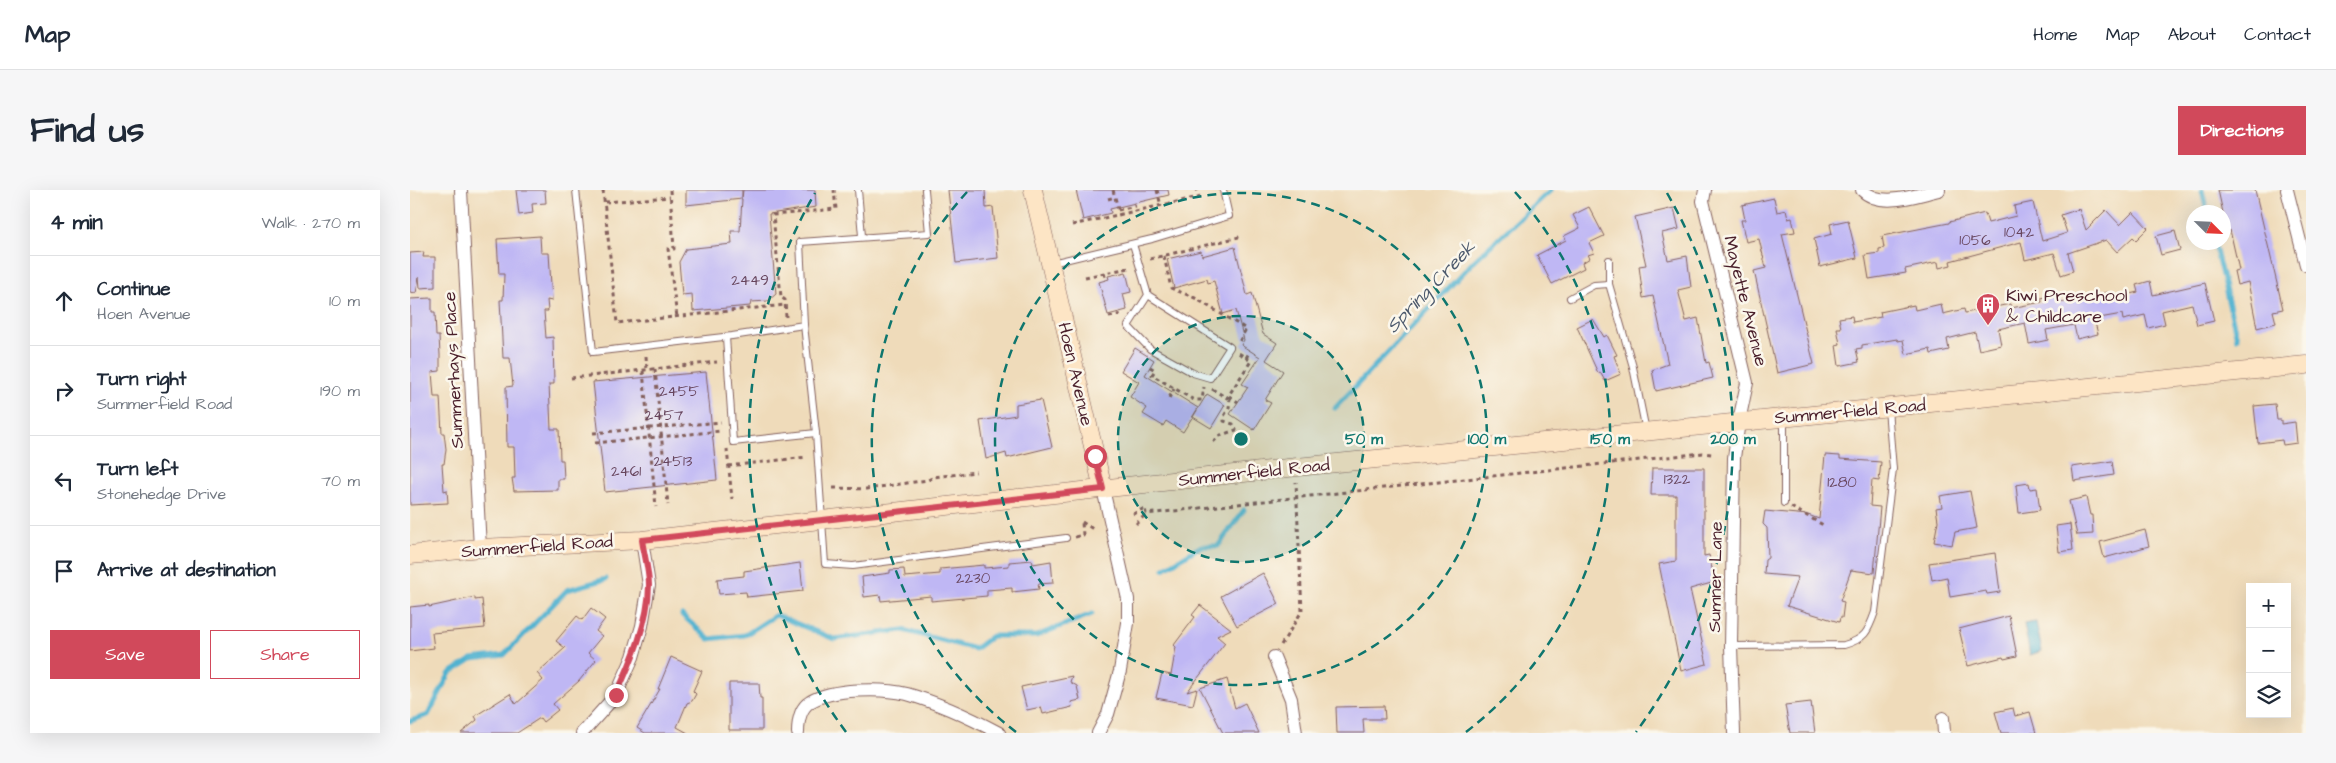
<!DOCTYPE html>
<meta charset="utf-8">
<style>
:root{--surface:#fff;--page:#f6f6f7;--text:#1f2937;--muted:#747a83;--line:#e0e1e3;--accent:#d1495b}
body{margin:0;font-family:"Architects Daughter",sans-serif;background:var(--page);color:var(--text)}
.controls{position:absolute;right:15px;bottom:15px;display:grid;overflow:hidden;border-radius:0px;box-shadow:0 5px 20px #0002}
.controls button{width:45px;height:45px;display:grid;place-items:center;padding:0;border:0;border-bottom:1px solid var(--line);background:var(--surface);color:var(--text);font:25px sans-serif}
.compass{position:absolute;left:1776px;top:15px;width:45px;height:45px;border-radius:50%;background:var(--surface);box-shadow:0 5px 20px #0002;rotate:114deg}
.stop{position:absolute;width:15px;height:15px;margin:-11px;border:4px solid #d1495b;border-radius:50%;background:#fff}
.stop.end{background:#d1495b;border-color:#fff;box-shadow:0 1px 5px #0008}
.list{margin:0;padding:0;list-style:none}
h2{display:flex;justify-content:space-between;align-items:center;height:65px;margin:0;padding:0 20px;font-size:21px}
h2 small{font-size:16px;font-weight:400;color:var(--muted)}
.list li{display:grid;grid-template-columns:32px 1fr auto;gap:15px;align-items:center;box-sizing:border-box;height:90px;padding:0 20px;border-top:1px solid var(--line)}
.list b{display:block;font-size:19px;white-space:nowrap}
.list p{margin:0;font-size:16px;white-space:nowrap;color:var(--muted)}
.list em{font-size:16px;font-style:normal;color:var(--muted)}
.actions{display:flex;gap:10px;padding:15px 20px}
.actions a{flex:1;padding:11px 0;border:1px solid var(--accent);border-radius:0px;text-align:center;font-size:18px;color:var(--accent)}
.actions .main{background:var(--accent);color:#fff}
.icon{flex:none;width:28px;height:28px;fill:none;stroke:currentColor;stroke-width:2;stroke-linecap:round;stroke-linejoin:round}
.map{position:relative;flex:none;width:1896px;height:543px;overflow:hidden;border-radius:0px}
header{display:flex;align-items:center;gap:30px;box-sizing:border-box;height:70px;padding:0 25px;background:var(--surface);border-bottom:1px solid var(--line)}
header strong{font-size:24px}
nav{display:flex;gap:28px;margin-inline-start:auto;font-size:18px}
.intro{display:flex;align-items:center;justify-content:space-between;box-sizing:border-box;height:120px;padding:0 30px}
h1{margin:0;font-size:35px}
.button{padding:12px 22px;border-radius:0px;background:var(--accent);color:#fff;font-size:18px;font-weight:700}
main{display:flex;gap:30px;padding:0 30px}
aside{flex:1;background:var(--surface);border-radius:0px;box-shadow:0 5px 20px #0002}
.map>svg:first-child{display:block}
.water{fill:#51b2d0;stroke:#4e687e}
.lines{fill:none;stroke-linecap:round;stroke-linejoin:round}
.stream{stroke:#51b2d0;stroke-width:5}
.building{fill:#bfb7f4}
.lane-casing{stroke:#84615d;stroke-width:8}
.street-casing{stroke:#84615d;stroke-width:14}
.secondary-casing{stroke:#84615d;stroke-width:19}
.path{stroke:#84615d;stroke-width:3;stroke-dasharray:4 4;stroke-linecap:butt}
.lane{stroke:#fff;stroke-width:6}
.street{stroke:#fff;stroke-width:12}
.secondary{stroke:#fde5c5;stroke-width:18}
.route{stroke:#d1495b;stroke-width:6}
.ring{fill:none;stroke:#0f766e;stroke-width:2.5;stroke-dasharray:9 6}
.labels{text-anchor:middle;stroke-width:5;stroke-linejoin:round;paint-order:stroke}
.number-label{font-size:15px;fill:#67455d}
.poi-label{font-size:18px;fill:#4a1f2b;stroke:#fbf7ec;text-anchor:start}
.street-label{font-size:18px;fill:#4a1f2b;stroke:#fbf7ec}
.water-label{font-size:19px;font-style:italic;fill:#4d5a6d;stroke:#fbf7ec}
.centre{fill:#0f766e;stroke:#fbf7ec;stroke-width:2.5}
.ring-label{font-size:15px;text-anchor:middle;font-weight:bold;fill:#0f766e;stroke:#fbf7ec;stroke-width:5;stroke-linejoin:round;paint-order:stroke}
</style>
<header>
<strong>Map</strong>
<nav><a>Home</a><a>Map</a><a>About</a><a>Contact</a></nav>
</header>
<div class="intro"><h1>Find us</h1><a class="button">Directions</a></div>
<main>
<aside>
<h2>4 min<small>Walk · 270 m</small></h2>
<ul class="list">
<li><svg class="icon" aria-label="ahead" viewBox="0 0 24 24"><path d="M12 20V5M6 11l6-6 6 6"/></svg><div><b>Continue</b><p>Hoen Avenue</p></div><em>10 m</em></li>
<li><svg class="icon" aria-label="right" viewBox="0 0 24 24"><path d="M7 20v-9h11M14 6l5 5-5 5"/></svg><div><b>Turn right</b><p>Summerfield Road</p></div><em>190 m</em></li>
<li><svg class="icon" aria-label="left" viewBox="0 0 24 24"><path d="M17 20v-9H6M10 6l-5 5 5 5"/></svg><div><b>Turn left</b><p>Stonehedge Drive</p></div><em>70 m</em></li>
<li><svg class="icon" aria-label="arrive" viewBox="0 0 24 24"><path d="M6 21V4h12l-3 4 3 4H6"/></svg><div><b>Arrive at destination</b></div></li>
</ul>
<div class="actions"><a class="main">Save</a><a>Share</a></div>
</aside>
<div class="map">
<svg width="1896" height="543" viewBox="0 0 1896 543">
<rect width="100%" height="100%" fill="#fbf7ec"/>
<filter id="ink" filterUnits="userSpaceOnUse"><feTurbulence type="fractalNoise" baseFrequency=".02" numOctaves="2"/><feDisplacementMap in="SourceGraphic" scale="10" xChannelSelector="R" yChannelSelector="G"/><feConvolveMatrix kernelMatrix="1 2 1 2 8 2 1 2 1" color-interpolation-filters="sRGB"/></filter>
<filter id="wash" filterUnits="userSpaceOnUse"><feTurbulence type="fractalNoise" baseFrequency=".0096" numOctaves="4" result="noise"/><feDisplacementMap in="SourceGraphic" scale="20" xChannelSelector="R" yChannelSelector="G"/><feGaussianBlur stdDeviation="1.12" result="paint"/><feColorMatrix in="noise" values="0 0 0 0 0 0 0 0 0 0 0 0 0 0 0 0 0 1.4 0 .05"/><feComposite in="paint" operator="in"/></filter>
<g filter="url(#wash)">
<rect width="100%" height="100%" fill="#efdbba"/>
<polygon class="water" points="1626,432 1632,461 1620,465 1614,434"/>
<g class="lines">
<g class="stream">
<polyline points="1792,0 1797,22"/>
<polyline points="1804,52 1827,148"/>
<polyline points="925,218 1065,70 1141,0"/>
<polyline points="754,379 791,356 808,356 834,320"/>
<polyline points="272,425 299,449 335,445 366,425 424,449 493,440 565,459 582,446 626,446 682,424"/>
<polyline points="0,531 18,525 40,483 62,469 94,465 157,400 196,389"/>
</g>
</g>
<g id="blocks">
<g class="building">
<polygon points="106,0 135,0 136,13 122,14 123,23 109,25"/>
<polygon points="276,0 332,0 332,8 333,0 405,0 406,17 359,24 366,104 358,111 341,112 340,116 283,121 282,104 272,105 269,72 276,59 322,54 321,41 330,41 332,9 276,15"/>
<polygon points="538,0 575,0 576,18 583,17 588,68 546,73"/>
<polygon points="666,0 758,0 759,5 700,19 701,23 673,30"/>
<polygon points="1808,0 1845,0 1873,119 1863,121 1866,133 1847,138 1838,92 1827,95 1824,81 1829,80 1820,40 1817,41"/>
<polygon points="1364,8 1367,22 1376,20 1378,29 1382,28 1385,42 1372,44 1404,174 1367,183 1344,81 1356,78 1349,49 1336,52 1331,30 1335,30 1332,15"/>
<polygon points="1623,12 1632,51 1657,43 1651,25 1669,19 1676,40 1696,20 1710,35 1723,22 1738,38 1726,50 1723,47 1707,62 1696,50 1658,63 1663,81 1651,85 1644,63 1615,70 1611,52 1540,71 1541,75 1529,78 1528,72 1495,79 1496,83 1459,89 1455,65 1469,63 1469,59 1474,58 1472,46 1539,33 1539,32 1575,23 1578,33 1606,26 1604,16"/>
<polygon points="1179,17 1194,46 1179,53 1184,63 1178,65 1180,68 1172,73 1174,78 1142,94 1127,65 1156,50 1154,46 1170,38 1163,25"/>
<polygon points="1264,18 1269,39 1252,43 1258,70 1277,66 1281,97 1268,100 1276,131 1288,128 1296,173 1299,172 1303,188 1246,201 1242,180 1258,174 1243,106 1233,108 1229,76 1236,75 1225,27"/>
<polygon points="1438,30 1447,68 1410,77 1404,49 1422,44 1420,34"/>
<polygon points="1765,41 1770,60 1751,65 1746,46"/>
<polygon points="130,46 131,63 139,63 142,111 137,110 138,121 134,121 136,148 143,147 144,194 139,194 141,239 149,239 150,270 153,270 154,289 148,289 148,300 104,301 102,288 105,288 104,257 97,257 96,197 103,196 100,168 93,168 90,110 93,110 94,84 89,84 87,49"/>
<polygon points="825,57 837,105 842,103 853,144 867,153 856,170 873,181 855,210 861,213 844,240 820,224 838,197 832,194 850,167 831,155 834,150 826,120 813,124 804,91 798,93 797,89 764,98 757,69 791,61 792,66"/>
<polygon points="14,62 13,67 25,67 25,97 10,98 9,87 6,103 0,102 0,63"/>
<polygon points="716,82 721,102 713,104 717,120 698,125 689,92 699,89 698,86"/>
<polygon points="1740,91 1743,105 1795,93 1804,131 1787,135 1782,114 1752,121 1755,134 1738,138 1735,125 1713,130 1712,124 1684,129 1688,144 1667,149 1664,135 1636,140 1638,150 1619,154 1615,133 1588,139 1591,155 1569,160 1565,142 1537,149 1539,160 1521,164 1520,159 1496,164 1493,150 1488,151 1487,149 1452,155 1452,158 1446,159 1449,172 1429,176 1426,155 1430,154 1427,138 1431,138 1429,128 1442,126 1443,132 1471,127 1470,122 1504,115 1505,120 1531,114 1533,124 1554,119 1555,123 1600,114 1601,118 1632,112 1631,108 1648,105 1650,113 1698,102 1699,109 1728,102 1726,95"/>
<polygon points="22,108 22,122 25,122 26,146 29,146 30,165 30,181 22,182 24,207 30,207 32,243 34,243 36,259 34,274 32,274 34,301 37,300 38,313 0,315 0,109"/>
<polygon points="1183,129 1194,147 1197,145 1207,165 1204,166 1211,184 1195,191 1190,182 1188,183 1167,137"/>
<polygon points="725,158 744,170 735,185 788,218 773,242 756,231 753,236 733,224 737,218 720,207 729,192 711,181"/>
<polygon points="296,182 307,290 195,302 183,192"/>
<polygon points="797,204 815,215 801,238 783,227"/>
<polygon points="631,210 642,257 597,268 596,263 576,269 570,231 606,225 606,214"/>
<polygon points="1865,214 1867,230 1871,230 1871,234 1885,232 1887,253 1873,255 1872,250 1848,253 1844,216"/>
<polygon points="1415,265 1430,266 1430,269 1471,272 1469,291 1462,290 1460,316 1470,317 1464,383 1441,380 1430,411 1434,412 1432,428 1430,428 1429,432 1377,416 1388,387 1354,384 1355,370 1358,368 1357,338 1353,334 1355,321 1398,325 1409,329"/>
<polygon points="1702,271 1704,285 1664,291 1662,277"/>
<polygon points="1242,278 1294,278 1294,366 1299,365 1305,392 1280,399 1297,474 1271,481 1249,374 1266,371 1266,305 1241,305"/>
<polygon points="1619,293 1620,299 1627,298 1630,320 1609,323 1606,295"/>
<polygon points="1560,301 1567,338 1545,342 1542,355 1524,352 1528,331 1526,318 1532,317 1530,306"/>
<polygon points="1676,307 1680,325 1682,325 1683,344 1667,345 1659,311"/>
<polygon points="1660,334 1663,360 1649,362 1646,336"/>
<polygon points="1735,340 1739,356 1694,368 1690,352"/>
<polygon points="1585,363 1590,402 1577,404 1576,401 1540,407 1537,387 1522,390 1519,373"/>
<polygon points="622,370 623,374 641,371 643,393 628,394 629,399 602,402 602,398 577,400 577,406 521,411 521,406 471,411 470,405 454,407 452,387 480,383 480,380 494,379 495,387 530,384 530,379 574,375 574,378 599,376 599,372"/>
<polygon points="390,373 393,401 337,407 336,402 309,404 307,389 334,386 334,381"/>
<polygon points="853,383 869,414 827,436 811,406"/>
<polygon points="65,407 65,410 72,409 75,438 22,443 24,458 0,461 0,417 19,415 19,417"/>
<polygon points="790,415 821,439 807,446 815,453 777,502 787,499 783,515 746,508 752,483 761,485 766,457 764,455 785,427 782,425"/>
<polygon points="181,418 195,429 186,441 192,446 178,463 186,470 169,491 143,514 148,520 133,532 130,528 107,543 51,543 67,530 65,526 100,504 106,514 133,490 127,483 155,458 146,451 167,426 172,430"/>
<polygon points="1599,426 1607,466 1594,469 1593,467 1558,476 1549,439"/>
<polygon points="261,467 292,481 283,501 286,504 282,511 277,513 267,537 278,543 235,543 227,538 250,499 248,499"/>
<polygon points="662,486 660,492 667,496 670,510 661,512 662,517 633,524 631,517 617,520 611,497"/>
<polygon points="817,489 825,518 835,513 849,543 813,543 790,498"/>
<polygon points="319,493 349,493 350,508 352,508 352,540 319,540"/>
<polygon points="1401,512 1405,543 1380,543 1375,515"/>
<polygon points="974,516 975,529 953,529 954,543 927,543 926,517"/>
<polygon points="1603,518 1605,526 1620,522 1626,543 1591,543 1585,522"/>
</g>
</g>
</g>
<g filter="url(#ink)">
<use href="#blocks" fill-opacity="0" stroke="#84615d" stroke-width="1"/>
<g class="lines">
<g class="lane-casing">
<g id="lane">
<polyline points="166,0 183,162 322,146 394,135 390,52 519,43 515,0"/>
<polyline points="448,0 452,46"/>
<polyline points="723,54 738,105 718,136 740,159 783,183 800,188 820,157 738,105"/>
<polyline points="1199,70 1199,94 1223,177 1236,241"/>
<polyline points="642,73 742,49 819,26 813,0"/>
<polyline points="1160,108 1184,95 1199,94"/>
<polyline points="394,135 406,243 415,374 443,376 656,348"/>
<polyline points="316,147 323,252 406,243"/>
<polyline points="1374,313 1374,228"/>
<path d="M1321 456 1434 455C1455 449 1458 442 1465 422L1483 279 1478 219"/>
</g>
</g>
<g class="street-casing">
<g id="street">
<polyline points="51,0 70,358"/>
<polyline points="1295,0 1293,11 1337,193 1329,231 1324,268 1321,456 1324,543"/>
<path d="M1452 0C1471 19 1506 5 1529 0"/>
<polyline points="1877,0 1896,75"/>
<polyline points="864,467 881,509 886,543"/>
<polyline points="1533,528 1534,543"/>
<polyline points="172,543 206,505 223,467 232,436 239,395 232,350"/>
<path d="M388 543C388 533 390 518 400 512 422 498 473 498 497 504 529 513 561 528 589 543"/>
<polyline points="688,543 698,524 710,481 718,433 718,409 693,299"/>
</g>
</g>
<g class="secondary-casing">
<g id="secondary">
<polyline points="623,0 693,299"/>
<polyline points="0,365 70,358 232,350 887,277 1896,175"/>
</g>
</g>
<g class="path">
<polyline points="193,0 207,133 375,115"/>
<polyline points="260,0 264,59 258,59 267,127"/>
<polyline points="703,0 710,26"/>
<polyline points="747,0 751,16"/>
<polyline points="698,9 705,7"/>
<polyline points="195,12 260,7"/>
<polyline points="708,20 726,16"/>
<polyline points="662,35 789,7 787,0"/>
<polyline points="754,66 761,98 785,108 836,139 829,152"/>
<polyline points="740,69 833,46"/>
<polyline points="694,83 696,90"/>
<polyline points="675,87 719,78"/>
<polyline points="376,127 375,110 371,107 363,25 426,19 424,0"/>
<polyline points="699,127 713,124"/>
<polyline points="236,166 237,180"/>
<polyline points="836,168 840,161"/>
<polyline points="740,177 745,180 742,185 784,210 792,210 794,197"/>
<polyline points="245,179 258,315"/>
<polyline points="233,181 246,317"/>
<polyline points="161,188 307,172"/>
<polyline points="802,199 817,208 841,171 827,162"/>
<polyline points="819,206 828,212"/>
<polyline points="759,208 764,199"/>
<polyline points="183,243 311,232"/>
<polyline points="803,252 811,245 826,240 823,234 814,231 814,226 819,218 820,207"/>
<polyline points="185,253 311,241"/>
<polyline points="317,259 322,309"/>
<polyline points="318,276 397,267"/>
<polyline points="423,298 456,299 518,290 524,287 566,282"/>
<polyline points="1381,317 1415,336"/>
<polyline points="723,324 735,318 736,324 1293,263 1302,264"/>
<polyline points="672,332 683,339"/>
<polyline points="726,334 736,324"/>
<polyline points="665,347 673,345 672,332"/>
<polyline points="871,455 892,421 886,292"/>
</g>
<use href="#lane" class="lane"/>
<use href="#street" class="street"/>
<use href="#secondary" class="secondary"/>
</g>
</g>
<g class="lines" filter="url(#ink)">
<path class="route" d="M206 505C221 473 239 431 239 395 239 380 234 364 232 350L693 299 685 266"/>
</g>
<circle cx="831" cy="249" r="123" fill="#0f766e" fill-opacity=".12"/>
<g class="ring">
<circle cx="831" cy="249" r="123"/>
<circle cx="831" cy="249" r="246"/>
<path d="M606 542A369 369 0 0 1 557 2M1105 2A369 369 0 0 1 1056 542"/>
<path d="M436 542A492 492 0 0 1 405 3M1257 3A492 492 0 0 1 1226 542"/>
</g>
<defs>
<g id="building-pin" transform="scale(1.25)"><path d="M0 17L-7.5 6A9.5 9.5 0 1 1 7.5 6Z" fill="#d1495b" stroke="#fbf7ec"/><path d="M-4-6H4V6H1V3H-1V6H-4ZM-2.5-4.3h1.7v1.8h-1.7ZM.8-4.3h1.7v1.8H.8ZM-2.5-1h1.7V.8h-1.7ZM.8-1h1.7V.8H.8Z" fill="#fff"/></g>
</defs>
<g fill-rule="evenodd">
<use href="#building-pin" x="1578" y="115"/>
</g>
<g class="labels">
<g class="number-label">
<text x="1609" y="47">1042</text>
<text x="1565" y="55">1056</text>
<text x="340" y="95">2449</text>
<text x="269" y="206">2455</text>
<text x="254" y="230">2457</text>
<text x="263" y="276">24513</text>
<text x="216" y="286">2461</text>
<text x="1267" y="294">1322</text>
<text x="1432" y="297">1280</text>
<text x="563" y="393">2230</text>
</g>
<g class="poi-label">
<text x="1596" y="111">Kiwi Preschool<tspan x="1596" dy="21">&amp; Childcare</tspan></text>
</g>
<g class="street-label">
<text transform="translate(1336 111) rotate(76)" y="6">Mayette Avenue</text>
<text transform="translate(43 180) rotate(-93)" y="6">Summerhays Place</text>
<text transform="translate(666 184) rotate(77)" y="6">Hoen Avenue</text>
<text transform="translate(1440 221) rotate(-5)" y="6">Summerfield Road</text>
<text transform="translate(844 282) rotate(-6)" y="6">Summerfield Road</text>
<text transform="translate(127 356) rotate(-4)" y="6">Summerfield Road</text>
<text transform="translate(1305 387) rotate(-89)" y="6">Sumner Lane</text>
</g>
<g class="water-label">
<text transform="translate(1020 96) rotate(-46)" y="7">Spring Creek</text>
</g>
</g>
<circle cx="831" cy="249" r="8" class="centre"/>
<g class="ring-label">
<text x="954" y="254">50 m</text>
<text x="1077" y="254">100 m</text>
<text x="1200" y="254">150 m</text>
<text x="1323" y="254">200 m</text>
</g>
</svg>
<div class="controls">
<button>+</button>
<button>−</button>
<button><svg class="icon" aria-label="layers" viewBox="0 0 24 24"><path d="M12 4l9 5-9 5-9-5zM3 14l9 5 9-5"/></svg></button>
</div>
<svg class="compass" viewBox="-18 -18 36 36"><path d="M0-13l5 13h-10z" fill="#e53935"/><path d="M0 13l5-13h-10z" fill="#747a83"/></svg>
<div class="stop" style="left:685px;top:266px"></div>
<div class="stop end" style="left:206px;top:505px"></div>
</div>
</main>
